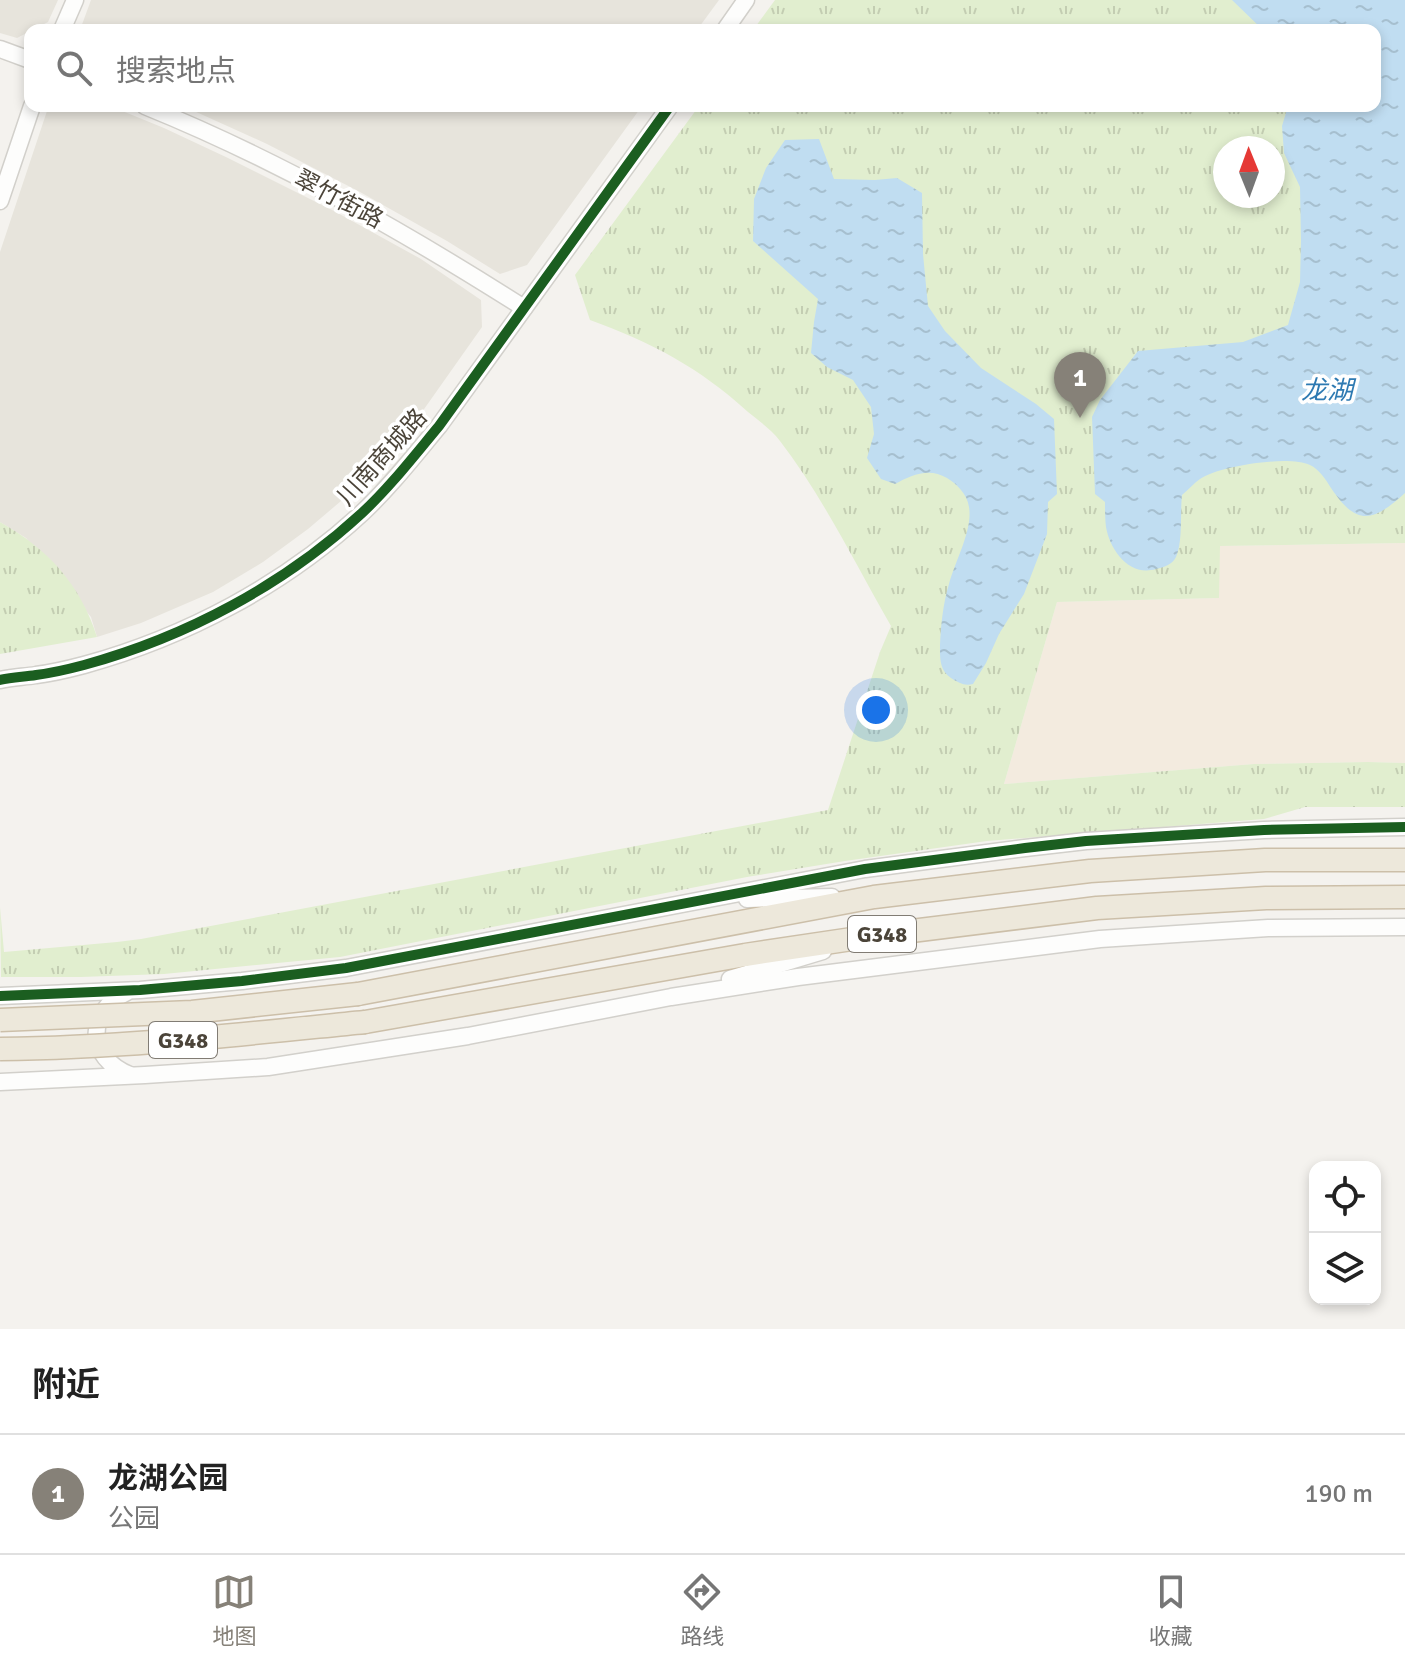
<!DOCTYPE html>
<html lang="zh">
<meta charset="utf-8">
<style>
:root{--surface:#fff;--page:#f2f2f2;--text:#222;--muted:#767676;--line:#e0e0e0;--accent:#868178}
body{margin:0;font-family:Signika,"Noto Sans SC",sans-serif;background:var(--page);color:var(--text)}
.controls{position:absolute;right:24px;bottom:24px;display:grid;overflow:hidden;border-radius:16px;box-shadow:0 4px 12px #0003}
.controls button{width:72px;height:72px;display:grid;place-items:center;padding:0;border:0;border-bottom:2px solid var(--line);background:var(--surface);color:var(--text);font:40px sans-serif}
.compass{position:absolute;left:1213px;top:136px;width:72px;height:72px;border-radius:50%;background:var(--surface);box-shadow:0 4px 12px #0003;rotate:359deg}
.you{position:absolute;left:876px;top:710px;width:28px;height:28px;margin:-20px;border:6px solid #fff;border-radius:50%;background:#1a73e8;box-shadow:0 0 0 12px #1a73e833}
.badge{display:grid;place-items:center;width:52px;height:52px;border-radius:50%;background:var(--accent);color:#fff;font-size:26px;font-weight:700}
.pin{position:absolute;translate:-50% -66px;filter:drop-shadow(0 2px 4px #0008)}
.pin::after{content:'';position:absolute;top:42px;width:28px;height:24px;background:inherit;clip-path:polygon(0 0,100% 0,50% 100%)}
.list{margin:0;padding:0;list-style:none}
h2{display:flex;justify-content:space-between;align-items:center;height:104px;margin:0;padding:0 32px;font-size:34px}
h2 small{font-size:26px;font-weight:400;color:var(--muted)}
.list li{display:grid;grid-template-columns:52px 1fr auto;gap:24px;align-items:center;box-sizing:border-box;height:120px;padding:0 32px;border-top:2px solid var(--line)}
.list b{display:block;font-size:30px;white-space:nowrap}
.list p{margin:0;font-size:26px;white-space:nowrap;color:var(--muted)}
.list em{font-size:26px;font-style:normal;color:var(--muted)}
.icon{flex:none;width:44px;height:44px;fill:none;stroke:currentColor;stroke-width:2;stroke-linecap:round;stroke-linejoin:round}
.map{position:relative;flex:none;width:1405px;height:1329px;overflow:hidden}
.search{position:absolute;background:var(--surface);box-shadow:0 4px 12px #0003;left:24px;right:24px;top:24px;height:88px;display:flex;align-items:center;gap:20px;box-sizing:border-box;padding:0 28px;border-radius:16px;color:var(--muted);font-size:30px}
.sheet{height:224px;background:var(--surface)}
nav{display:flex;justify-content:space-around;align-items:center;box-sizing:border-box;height:112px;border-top:2px solid var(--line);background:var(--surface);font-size:22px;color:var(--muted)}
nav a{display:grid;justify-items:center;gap:4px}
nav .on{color:var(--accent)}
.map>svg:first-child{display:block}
.residential{fill:#e7e4dc}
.commercial{fill:#f3ebdf}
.grass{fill:url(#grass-tufts);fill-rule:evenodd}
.water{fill:url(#water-ripples)}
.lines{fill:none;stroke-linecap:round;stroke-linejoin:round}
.minor-casing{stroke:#d2d0cb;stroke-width:19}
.highway-casing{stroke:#ccbfa9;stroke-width:25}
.minor{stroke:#fdfdfc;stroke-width:16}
.highway{stroke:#ede8db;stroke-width:22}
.highway-bridge-casing{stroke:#ccbfa9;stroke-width:25;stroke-linecap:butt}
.highway-bridge{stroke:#ede8db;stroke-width:22}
.cycleway-casing{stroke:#fff;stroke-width:15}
.cycleway{stroke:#1b5e20;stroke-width:10}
.labels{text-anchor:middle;stroke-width:7;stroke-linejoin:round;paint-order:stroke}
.shield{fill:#fff;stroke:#817c74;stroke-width:2}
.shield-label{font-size:22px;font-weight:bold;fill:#4b4439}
.street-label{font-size:24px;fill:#4b4439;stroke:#fff}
.water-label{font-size:26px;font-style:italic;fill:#2e7ab2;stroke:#fff}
</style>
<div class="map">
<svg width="1405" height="1329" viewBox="0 0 1405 1329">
<defs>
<pattern id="grass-tufts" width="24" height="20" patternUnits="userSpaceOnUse" patternTransform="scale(2)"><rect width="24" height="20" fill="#e1eecf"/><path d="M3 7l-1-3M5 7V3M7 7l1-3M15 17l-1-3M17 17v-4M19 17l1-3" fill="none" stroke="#c3cdb2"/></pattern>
<pattern id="water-ripples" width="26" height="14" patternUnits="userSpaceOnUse" patternTransform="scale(2)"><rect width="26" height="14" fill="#c0ddf1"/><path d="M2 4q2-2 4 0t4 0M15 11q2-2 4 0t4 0" fill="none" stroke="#a6bfcf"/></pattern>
</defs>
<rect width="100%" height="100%" fill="#f4f2ee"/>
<g class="residential">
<polygon points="0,0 58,0 48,22 17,38 0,33"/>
<polygon points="91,0 719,0 697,30 80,30"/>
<polygon points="58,106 110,106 164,128 228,158 334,211 421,259 481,300 482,327 422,412 387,456 354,490 308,529 263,562 213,592 141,623 97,637 91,617 26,538 0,522 0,252 47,111"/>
<polygon points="183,106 642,106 527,265 500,274 447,241 360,192 267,144"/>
</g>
<polygon class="commercial" points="1405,543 1405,763 1368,762 1254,764 1004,784 1057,602 1219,598 1219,546"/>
<g class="grass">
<path d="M775 0H1405V543L1220 546 1219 598 1057 602 1004 784 1254 764 1368 762 1405 763V807H1305L1264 819 987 841 845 861 747 877 340 957 164 974 81 977H1L0 907 4 952 117 942 141 939 828 810 880 652 891 626C856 565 823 497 780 441 772 430 759 421 748 412 700 368 651 342 590 320L575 275 699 106H1375V30H753ZM1225 148H1273V196H1225Z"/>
<path d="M0 522C48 549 80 584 97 637L0 654Z"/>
</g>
<g class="water">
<path d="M1232 0H1405V493C1373 522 1357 527 1331 488 1326 480 1319 469 1310 465 1288 455 1219 466 1200 479 1194 483 1188 490 1182 495 1180 512 1183 542 1176 557 1172 565 1164 567 1156 569 1129 577 1110 550 1106 527 1105 519 1105 510 1105 502L1095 494 1092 417 1100 400 1138 351 1243 342 1288 325 1300 282 1301 241 1300 187 1284 153 1282 126 1288 106H1375V30H1263Z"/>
<path d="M819 139 834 179 875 180 897 178 922 193 923 254 928 306 945 331 981 368 1036 404 1054 419 1057 494 1048 502 1047 534 1024 594 999 634 986 663 973 684C964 686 959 683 951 678 939 670 940 657 940 645 941 624 943 604 949 584 955 561 973 530 969 507 967 494 957 484 947 478 929 467 911 475 895 484L881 479 867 458 874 434 871 407 853 380 827 367 811 353 814 322 818 299 753 241 754 199 766 168 785 140Z"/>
</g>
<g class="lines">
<g class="minor-casing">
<g id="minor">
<polyline points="62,30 75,0"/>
<polyline points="725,30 746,0"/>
<polyline points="0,49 30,60"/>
<path d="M145 106C278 160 403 231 524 308"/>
<polyline points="0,201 32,106"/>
<path d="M0 680C12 677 24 677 36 675 52 673 69 669 84 665 186 637 284 585 362 513 390 487 414 456 439 426L670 106"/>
<polyline points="747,899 832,897"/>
<polyline points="730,979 823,951"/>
<path d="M127 992C85 1012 87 1058 130 1075"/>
<polyline points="0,996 140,990 242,981 346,968 865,869 1025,848 1086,841 1264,830 1405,827"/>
<polyline points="0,1082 145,1075 268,1067 468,1036 671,997 798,977 1100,939 1268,928 1405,927"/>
</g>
</g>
<g class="highway-casing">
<g id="highway">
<polyline points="358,994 874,897 1090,871 1265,860 1405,860"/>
<polyline points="365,1022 745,955 879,935 1097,908 1266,898 1405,897"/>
</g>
</g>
<use href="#minor" class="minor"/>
<use href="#highway" class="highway"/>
<g class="highway-bridge-casing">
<g id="highway-bridge">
<polyline points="0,1020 192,1012 358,994"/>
<path d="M0 1049C122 1048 244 1034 365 1022"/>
</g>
</g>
<use href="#highway-bridge" class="highway-bridge"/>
<g class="cycleway-casing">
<g id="cycleway">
<path d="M0 680C12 677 24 677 36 675 52 673 69 669 84 665 186 637 284 585 362 513 390 487 414 456 439 426L670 106"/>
<polyline points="0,996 140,990 242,981 346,968 865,869 1025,848 1086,841 1264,830 1405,827"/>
</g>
</g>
<use href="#cycleway" class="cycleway"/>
</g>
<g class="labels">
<g class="shield">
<rect x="848" y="916" width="68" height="36" rx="6"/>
<rect x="149" y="1022" width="68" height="36" rx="6"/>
</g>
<g class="shield-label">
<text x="882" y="942">G348</text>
<text x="183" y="1048">G348</text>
</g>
<g class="street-label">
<text transform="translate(339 199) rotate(28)" y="8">翠竹街路</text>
<text transform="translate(382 457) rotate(-48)" y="8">川南商城路</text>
</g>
<g class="water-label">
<text x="1327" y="399">龙湖</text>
</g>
</g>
</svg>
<div class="controls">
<button><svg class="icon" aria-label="locate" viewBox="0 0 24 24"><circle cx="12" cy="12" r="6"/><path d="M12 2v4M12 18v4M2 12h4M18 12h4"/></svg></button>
<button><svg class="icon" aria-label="layers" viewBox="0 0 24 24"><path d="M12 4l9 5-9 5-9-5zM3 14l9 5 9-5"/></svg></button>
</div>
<svg class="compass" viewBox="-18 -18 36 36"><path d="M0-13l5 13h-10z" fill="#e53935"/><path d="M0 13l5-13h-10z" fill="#767676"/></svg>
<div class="you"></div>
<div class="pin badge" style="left:1080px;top:418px">1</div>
<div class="search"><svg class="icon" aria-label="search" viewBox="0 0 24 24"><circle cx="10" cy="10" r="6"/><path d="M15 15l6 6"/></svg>搜索地点</div>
</div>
<section class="sheet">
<h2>附近<small></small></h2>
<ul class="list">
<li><span class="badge">1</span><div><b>龙湖公园</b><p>公园</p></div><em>190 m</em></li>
</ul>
</section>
<nav>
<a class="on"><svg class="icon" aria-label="map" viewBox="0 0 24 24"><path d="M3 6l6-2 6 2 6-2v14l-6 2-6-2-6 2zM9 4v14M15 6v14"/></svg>地图</a>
<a><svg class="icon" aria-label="directions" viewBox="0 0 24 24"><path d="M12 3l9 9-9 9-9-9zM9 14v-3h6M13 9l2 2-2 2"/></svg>路线</a>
<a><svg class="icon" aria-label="saved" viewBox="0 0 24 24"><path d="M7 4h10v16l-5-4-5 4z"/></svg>收藏</a>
</nav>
